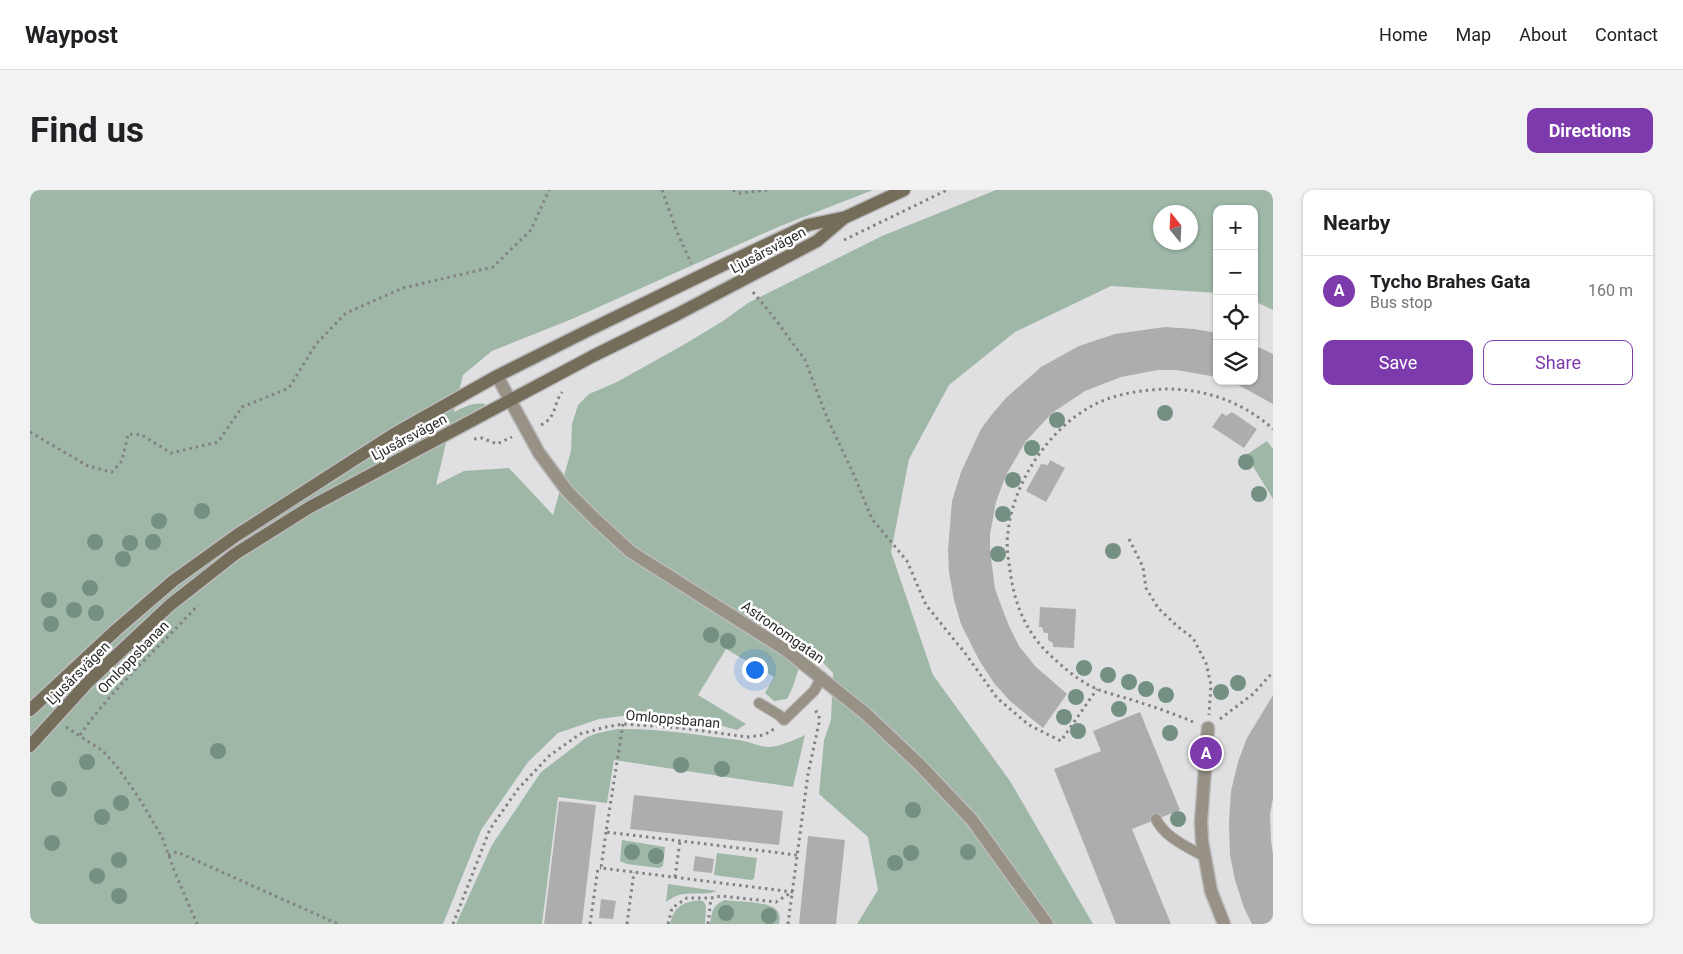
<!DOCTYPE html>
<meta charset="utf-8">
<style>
:root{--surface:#fff;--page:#f2f2f2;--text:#202124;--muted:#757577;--line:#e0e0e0;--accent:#7d3aad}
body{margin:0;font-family:Roboto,sans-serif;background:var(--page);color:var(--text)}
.controls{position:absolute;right:15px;top:15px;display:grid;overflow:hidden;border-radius:10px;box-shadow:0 1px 4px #0004}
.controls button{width:45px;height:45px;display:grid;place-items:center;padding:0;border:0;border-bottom:1px solid var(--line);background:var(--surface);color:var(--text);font:25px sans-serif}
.compass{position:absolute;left:1123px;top:15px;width:45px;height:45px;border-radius:50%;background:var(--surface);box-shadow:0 1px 4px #0004;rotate:342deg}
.you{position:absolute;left:724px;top:479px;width:18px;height:18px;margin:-12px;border:4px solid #fff;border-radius:50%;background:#1a73e8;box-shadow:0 0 0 8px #1a73e833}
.badge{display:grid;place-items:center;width:32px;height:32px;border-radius:50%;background:var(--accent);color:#fff;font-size:16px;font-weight:700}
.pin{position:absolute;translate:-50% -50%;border:2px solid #fff;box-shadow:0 1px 5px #0006}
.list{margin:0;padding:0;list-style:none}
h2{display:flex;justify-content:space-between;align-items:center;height:65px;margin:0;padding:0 20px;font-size:21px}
h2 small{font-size:16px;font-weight:400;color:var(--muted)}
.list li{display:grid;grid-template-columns:32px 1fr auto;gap:15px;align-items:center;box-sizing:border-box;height:70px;padding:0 20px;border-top:1px solid var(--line)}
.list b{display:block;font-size:19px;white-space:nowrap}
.list p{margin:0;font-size:16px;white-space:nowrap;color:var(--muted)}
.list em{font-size:16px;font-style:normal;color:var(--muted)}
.actions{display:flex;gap:10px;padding:15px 20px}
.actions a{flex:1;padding:11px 0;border:1px solid var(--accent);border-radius:10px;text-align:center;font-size:18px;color:var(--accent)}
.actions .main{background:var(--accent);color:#fff}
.icon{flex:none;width:28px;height:28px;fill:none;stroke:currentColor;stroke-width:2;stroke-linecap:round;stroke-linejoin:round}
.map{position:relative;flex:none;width:1243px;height:734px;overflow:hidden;border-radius:10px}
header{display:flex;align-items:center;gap:30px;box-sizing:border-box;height:70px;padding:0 25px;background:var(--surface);border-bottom:1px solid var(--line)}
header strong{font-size:24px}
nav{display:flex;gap:28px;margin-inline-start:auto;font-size:18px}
.intro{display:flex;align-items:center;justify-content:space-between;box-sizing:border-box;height:120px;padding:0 30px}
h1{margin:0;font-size:35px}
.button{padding:12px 22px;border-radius:10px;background:var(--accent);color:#fff;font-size:18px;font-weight:700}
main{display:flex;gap:30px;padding:0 30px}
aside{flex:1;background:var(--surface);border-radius:10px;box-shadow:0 1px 4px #0004}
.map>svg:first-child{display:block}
.green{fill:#9eb7a7;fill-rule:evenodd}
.building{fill:#aeadae}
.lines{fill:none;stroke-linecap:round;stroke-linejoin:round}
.lane-casing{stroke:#bbbbbd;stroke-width:12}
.street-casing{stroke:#bbbbbd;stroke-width:15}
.secondary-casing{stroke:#bbbbbd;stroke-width:15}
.path{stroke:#828283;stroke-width:3;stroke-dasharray:2.5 4;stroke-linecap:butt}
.lane{stroke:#979285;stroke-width:10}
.street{stroke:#979285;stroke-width:12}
.secondary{stroke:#736d5a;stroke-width:12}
.tree{fill:#749082}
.labels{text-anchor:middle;stroke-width:5;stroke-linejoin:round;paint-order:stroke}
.street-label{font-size:14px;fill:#292929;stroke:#fff}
</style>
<header>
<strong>Waypost</strong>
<nav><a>Home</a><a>Map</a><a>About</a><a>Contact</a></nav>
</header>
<div class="intro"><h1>Find us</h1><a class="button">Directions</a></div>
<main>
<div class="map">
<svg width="1243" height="734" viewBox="0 0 1243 734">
<rect width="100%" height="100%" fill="#e0e0e2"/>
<g class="green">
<path d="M0 0H843L748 37 542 129 462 161 433 185 424 222C434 217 443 212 455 214L456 217 420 236 406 295 434 281 479 278 523 325 541 261 542 234 548 215 559 204 587 192 655 154 693 131 718 113 852 46 966 0H1243V120L1224 111V19H1187V103L1081 96 985 142 919 195 879 269 861 362 903 485 980 591 1063 734H827L848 700 838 647 789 604 794 550 801 530 803 483 777 456C768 473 767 492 757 509L744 511 735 503 744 487 696 459 668 505 716 534 707 540 664 528 600 525 569 529 528 543 498 572 451 640 413 734H0ZM1130 22H1160V52H1130Z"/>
<polygon points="1237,251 1243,259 1243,309 1216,265"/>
<path d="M587 539C627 538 669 545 709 550 718 551 729 557 739 557 752 556 764 550 775 545L763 597 584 570 577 613 528 607 512 734H426L462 655 511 582 557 547 568 543Z"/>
<polygon points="592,650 635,657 633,676 629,678 597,674 590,671"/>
<polygon points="687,663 727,668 724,689 721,690 684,685"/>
<path d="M638 694 687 701C674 706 659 701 646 706 643 707 639 710 636 712Z"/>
<path d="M670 710 674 712 676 716 675 734H640C644 716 653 712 670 710Z"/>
<path d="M695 710C707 712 743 711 748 722 750 725 750 730 749 734H680C682 722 682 715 695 710Z"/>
</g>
<g class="building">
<polygon points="1135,137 1164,139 1187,143 1187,187 1146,180 1128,180 1091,187 1055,201 1022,223 996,251 976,285 966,312 960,344 960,361 965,399 972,418 979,436 989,456 1005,476 1037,504 1013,538 980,511 964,493 949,470 931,434 924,410 919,382 918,360 922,311 931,282 951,239 963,223 976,208 1011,177 1049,156 1085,144"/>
<polygon points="1224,155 1243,164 1243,214 1201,191 1224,191"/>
<polygon points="1202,222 1227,239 1214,258 1182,237 1192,223 1196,226"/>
<polygon points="1020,270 1035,278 1016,312 996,301 1011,274 1018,275"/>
<polygon points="1010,417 1046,419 1044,458 1023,457 1023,453 1018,450 1018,443 1014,443 1012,437 1009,437"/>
<polygon points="1243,505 1243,608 1240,624 1241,650 1243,665 1243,734 1222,734 1214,718 1205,690 1200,665 1199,633 1201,601 1208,572 1217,548"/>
<polygon points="1110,522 1150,620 1102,639 1141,734 1086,734 1024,579 1071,561 1063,541"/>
<polygon points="604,605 753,621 749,655 600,639"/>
<polygon points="529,611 566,615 552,734 514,734"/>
<polygon points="778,646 815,650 806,734 769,734"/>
<polygon points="665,666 684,669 682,683 663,681"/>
<polygon points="571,709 586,711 583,729 569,728"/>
</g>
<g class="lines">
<g class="lane-casing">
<g id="lane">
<polyline points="729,513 749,525 754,530 784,501 792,487"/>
<path d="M1126 629C1135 648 1158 657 1175 667"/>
</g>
</g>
<g class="street-casing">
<g id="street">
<polyline points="467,186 509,263 538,302 566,330 601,362 756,460 836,524 889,574 942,630 1017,734"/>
<polyline points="1178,538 1171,632 1172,651 1181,701 1194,734"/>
</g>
</g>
<g class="secondary-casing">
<g id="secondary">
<polyline points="0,520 86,440 143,391 207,345 364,244 467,186 555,142 695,74 778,35 816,27 874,0"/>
<polyline points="0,556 59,491 105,448 140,415 205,364 280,317 563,166 646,125 787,51 814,28"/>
</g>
</g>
<g class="path">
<polyline points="632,0 647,42 661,73"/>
<polyline points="703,0 710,3 737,0"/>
<polyline points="814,50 917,0"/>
<polyline points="723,102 746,130 775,170 798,230 824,285 842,329 877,371 896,415 935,463 967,508 999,535 1031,551 1067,499"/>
<path d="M511 235C527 227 523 215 532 202"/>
<polyline points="0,242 58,276 82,282 92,271 98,244 112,245 141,263 188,252 212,217 259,198 286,154 316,123 373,98 463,77 501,40 519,0"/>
<polyline points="444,249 452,248 467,254 482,247"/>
<polyline points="1099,349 1113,377 1116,398 1128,418 1147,436 1163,448 1176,473 1181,495 1179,525"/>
<polyline points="1190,529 1223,504 1243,482"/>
<path d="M1163 532C1143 523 1121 516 1099 509 1089 506 1077 503 1067 499 1050 492 1034 478 1021 466 996 443 984 413 980 380 978 368 976 354 978 342 983 294 1017 241 1060 217 1082 204 1111 200 1136 199 1176 199 1213 212 1243 239"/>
<polyline points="593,534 576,642 767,665"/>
<polyline points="36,537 73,561 88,578 109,608 132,647 144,680 167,734"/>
<path d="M50 545C83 497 129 458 168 415"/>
<polyline points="576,642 571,678 763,702"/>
<polyline points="138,665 147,662 308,734"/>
<polyline points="645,687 650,651"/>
<polyline points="423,734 460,639 488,599 519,566 550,544 576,537 593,534 652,538 717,547 734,545 744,539"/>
<polyline points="560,734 568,678 571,678"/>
<polyline points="597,734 604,682"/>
<polyline points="638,734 642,718 657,708 681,708 691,706 746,712 762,702"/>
<polyline points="678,734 681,708"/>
<polyline points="758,734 778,584 789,533 789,526 784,518"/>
</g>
<use href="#lane" class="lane"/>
<use href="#street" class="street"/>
<use href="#secondary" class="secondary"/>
</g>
<g class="tree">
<circle cx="1135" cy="223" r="8"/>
<circle cx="1027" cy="230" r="8"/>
<circle cx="1002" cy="258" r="8"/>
<circle cx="1216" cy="272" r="8"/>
<circle cx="983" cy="290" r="8"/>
<circle cx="1229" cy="304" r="8"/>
<circle cx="172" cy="321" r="8"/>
<circle cx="973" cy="324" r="8"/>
<circle cx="129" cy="331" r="8"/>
<circle cx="65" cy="352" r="8"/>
<circle cx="123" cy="352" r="8"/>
<circle cx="100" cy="353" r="8"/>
<circle cx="1083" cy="361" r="8"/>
<circle cx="968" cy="364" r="8"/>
<circle cx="93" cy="369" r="8"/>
<circle cx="60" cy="398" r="8"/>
<circle cx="19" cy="410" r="8"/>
<circle cx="44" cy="420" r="8"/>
<circle cx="66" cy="423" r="8"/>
<circle cx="21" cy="434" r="8"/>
<circle cx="681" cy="445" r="8"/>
<circle cx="698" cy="451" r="8"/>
<circle cx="1054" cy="478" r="8"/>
<circle cx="1078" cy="485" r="8"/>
<circle cx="1099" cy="492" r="8"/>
<circle cx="1208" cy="493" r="8"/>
<circle cx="1116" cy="499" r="8"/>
<circle cx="1191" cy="502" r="8"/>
<circle cx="1136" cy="505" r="8"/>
<circle cx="1046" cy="507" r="8"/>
<circle cx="1089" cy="519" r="8"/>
<circle cx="1034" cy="527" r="8"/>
<circle cx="1048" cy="541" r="8"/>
<circle cx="1140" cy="543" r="8"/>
<circle cx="188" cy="561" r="8"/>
<circle cx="57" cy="572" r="8"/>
<circle cx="651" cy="575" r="8"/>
<circle cx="692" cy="579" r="8"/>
<circle cx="29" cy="599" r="8"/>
<circle cx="91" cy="613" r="8"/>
<circle cx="883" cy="620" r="8"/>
<circle cx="72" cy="627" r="8"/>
<circle cx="1148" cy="629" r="8"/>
<circle cx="22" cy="653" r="8"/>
<circle cx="602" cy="662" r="8"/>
<circle cx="938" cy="662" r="8"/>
<circle cx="881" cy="663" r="8"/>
<circle cx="626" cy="666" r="8"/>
<circle cx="89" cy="670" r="8"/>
<circle cx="865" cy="673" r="8"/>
<circle cx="67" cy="686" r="8"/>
<circle cx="89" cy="706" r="8"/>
<circle cx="696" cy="723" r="8"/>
<circle cx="739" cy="726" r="8"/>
</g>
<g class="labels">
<g class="street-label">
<text transform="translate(738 60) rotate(-28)" y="5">Ljusårsvägen</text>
<text transform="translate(379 247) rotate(-28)" y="5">Ljusårsvägen</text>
<text transform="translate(753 442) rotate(35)" y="5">Astronomgatan</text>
<text transform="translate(103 467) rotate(-46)" y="5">Omloppsbanan</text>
<text transform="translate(48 483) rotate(-45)" y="5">Ljusårsvägen</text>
<text transform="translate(643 529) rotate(5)" y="5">Omloppsbanan</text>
</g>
</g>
</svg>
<div class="controls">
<button>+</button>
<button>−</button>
<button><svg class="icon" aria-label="locate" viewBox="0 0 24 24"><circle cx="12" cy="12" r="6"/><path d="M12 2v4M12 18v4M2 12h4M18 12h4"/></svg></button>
<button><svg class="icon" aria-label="layers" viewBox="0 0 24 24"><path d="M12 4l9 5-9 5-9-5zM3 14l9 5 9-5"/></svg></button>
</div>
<svg class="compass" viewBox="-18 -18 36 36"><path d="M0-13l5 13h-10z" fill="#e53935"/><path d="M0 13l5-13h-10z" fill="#757577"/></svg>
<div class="you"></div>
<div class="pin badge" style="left:1176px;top:563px">A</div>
</div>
<aside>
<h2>Nearby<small></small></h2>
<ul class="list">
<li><span class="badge">A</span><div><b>Tycho Brahes Gata</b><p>Bus stop</p></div><em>160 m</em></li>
</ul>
<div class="actions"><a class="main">Save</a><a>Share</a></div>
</aside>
</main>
